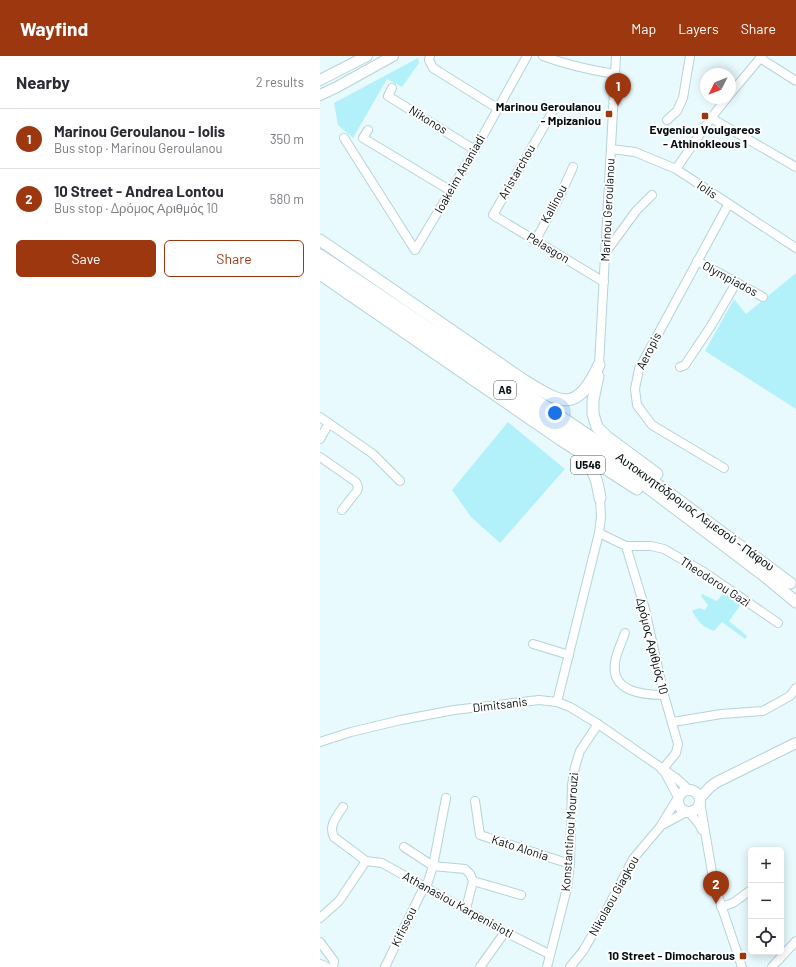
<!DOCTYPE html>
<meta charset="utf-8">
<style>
:root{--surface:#fff;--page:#f7f7f7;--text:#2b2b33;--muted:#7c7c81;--line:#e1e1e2;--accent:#9d3710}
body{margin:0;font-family:Barlow,sans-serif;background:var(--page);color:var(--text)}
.controls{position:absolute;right:12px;bottom:12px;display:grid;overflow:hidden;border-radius:6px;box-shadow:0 2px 10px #0003}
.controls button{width:36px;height:36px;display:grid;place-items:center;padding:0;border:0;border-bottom:1px solid var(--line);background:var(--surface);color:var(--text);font:20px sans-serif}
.compass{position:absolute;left:380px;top:12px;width:36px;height:36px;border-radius:50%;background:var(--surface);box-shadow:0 2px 10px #0003;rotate:228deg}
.you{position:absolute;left:235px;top:357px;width:14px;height:14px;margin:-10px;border:3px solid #fff;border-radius:50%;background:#1a73e8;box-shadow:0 0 0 6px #1a73e833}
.badge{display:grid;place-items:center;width:26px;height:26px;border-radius:50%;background:var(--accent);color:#fff;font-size:13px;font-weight:700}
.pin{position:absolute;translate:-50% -33px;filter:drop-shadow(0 1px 2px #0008)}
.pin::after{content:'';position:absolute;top:21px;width:14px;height:12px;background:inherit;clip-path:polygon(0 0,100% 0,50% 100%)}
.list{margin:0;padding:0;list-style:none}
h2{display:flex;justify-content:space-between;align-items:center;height:52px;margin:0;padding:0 16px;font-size:17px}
h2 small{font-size:13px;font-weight:400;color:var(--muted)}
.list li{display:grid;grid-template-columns:26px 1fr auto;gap:12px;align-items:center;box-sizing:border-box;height:60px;padding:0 16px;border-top:1px solid var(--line)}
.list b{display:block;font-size:15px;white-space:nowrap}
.list p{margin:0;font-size:13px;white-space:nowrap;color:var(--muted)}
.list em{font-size:13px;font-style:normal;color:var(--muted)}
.actions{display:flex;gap:8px;padding:12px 16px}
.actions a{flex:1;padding:9px 0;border:1px solid var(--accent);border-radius:6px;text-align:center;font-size:14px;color:var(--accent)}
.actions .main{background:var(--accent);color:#fff}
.icon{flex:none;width:22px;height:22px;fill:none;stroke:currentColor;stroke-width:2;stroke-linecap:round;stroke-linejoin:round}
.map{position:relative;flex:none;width:476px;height:911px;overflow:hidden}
header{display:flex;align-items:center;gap:24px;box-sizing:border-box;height:56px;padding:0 20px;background:var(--accent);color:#fff}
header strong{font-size:19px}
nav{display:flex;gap:22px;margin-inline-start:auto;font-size:14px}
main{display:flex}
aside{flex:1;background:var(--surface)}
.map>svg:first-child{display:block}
.green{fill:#b2f1fa}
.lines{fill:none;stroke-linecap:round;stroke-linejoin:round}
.minor-casing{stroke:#b5d3d8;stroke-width:10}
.major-casing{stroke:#b5d3d8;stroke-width:12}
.highway-casing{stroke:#b5d3d8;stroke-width:13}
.minor{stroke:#fff;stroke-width:8}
.major{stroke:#fff;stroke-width:10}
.highway{stroke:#fff;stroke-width:11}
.poi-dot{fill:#9d3710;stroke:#fff;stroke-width:1.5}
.labels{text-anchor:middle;stroke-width:4;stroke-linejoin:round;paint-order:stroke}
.shield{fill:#fff;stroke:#4f5657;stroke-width:1}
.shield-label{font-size:11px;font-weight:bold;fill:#040d0f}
.poi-label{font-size:12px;font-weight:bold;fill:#040d0f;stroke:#fff;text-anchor:end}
.street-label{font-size:12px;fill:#040d0f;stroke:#fff}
</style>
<header>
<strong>Wayfind</strong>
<nav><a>Map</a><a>Layers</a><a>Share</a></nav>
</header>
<main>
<aside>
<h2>Nearby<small>2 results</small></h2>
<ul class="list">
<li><span class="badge">1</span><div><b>Marinou Geroulanou - Iolis</b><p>Bus stop · Marinou Geroulanou</p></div><em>350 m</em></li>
<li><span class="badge">2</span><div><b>10 Street - Andrea Lontou</b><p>Bus stop · Δρόμος Αριθμός 10</p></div><em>580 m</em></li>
</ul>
<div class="actions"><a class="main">Save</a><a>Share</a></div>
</aside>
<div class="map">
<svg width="476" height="911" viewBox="0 0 476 911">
<rect width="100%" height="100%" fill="#e8fafd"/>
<g class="green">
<polygon points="98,2 99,7 82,31 67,23 33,82 18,69 14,47"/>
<polygon points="476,217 476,353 385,295 414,243 426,258"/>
<polygon points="188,366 245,413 180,487 151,461 132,434"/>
<path d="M406 534 422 547 409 565 427 580 425 583 402 566 394 575C382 570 379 567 372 555L379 552 385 554 388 549 381 540 382 538 397 545Z"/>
</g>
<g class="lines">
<g class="minor-casing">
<g id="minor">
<polyline points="110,0 109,4 113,12 177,52"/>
<path d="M223 0C247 9 270 14 295 18"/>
<polyline points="440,2 476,25"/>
<polyline points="72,32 68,40 155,94"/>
<polyline points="410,38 442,0"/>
<polyline points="234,53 173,159 284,226"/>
<polyline points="391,62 476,111"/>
<polyline points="347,64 357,55 363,42 370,0"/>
<polyline points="48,74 43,82 131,135"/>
<polyline points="24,82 95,194 155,94 207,0"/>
<polyline points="291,93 315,96 356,113 476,192"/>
<polyline points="356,113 391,62 407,42"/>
<polyline points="215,185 240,140 253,111"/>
<polyline points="286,196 316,155 332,139"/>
<polyline points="377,205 443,241"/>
<polyline points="279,309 296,0"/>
<polyline points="360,311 365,309 391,270 416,227"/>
<polyline points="0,361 53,398 80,425"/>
<polyline points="0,383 9,367"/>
<polyline points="0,401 36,426 38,431 37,435 22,454"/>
<polyline points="404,412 332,369 317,349 315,333 319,313 408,149"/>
<polyline points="279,477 306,490 325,553 344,639 358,688 356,697 342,714"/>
<polyline points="306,490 331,490 344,493 384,516 458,567"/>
<path d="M305 577C302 586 296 597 295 607 291 636 323 639 344 639"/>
<polyline points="213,588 249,599"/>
<polyline points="237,646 279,477 281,461 280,442"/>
<polyline points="353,666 401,658 443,655 470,640 476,632"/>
<polyline points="0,686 31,676 81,664 134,654 219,644 237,646 250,651 278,668 356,722 368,733"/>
<polyline points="344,715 358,741"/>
<polyline points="155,745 160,779 250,808"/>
<polyline points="380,746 394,828 422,911"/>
<path d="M23 751C17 760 8 770 14 781L46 805 62 807 185 876 229 898"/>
<polyline points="369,756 379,768 382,774"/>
<polyline points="344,768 366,756"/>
<polyline points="84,791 113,810 145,813 150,818 153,825 146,853"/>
<polyline points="153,825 201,839"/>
<polyline points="106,832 113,810 126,742"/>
<polyline points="401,851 413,847 431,834"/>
<polyline points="0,862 19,845 46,805"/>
<polyline points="0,886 14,905 13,911"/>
<polyline points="65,911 104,831"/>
<polyline points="160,911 185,876"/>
<polyline points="227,911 247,832 250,808 252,729 255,711 260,695 278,668"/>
<polyline points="250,911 263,895 284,859 313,803 340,771 357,743"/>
<polyline points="452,911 476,885"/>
</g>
</g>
<g class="major-casing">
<g id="major">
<polyline points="0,24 47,0"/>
<polyline points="0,39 17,31 73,0"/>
<circle cx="369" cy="745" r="11"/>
<polyline points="380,742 390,731 397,726 476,687"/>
<polyline points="0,909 5,911"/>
</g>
</g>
<g class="highway-casing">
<g id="highway">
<path d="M0 184 202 323C241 347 256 359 279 309"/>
<polyline points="0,199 299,400 470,527"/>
<polyline points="0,208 323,428 446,521 476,546"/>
<polyline points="0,218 241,384 317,433"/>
<polyline points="278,320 273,344 273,358 277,371 287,381 337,418"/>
<path d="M261 402C275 415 277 423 280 442"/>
</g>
</g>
<use href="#minor" class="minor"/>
<use href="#major" class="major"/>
<use href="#highway" class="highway"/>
</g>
<g class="poi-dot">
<rect x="285" y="54" width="8" height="8" rx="2"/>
<rect x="381" y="56" width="8" height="8" rx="2"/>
<rect x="419" y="896" width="8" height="8" rx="2"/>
</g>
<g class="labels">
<g class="shield">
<rect x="174" y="325" width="22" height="18" rx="3"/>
<rect x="251" y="400" width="34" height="18" rx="3"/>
</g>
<g class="shield-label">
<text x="185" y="338">A6</text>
<text x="268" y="413">U546</text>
</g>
<g class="poi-label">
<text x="281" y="55">Marinou Geroulanou<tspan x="281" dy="14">- Mpizaniou</tspan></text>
<text x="385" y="78" text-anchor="middle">Evgeniou Voulgareos<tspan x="385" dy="14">- Athinokleous 1</tspan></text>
<text x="415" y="904">10 Street - Dimocharous</text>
</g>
<g class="street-label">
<text transform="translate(108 64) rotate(32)" y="4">Nikonos</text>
<text transform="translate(197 116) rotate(-60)" y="4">Aristarchou</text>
<text transform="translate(140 118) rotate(-60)" y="4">Ioakeim Ananiadi</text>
<text transform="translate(387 134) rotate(34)" y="4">Iolis</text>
<text transform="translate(234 148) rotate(-62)" y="4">Kallinou</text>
<text transform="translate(288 154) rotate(-87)" y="4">Marinou Geroulanou</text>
<text transform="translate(228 192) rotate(31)" y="4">Pelasgon</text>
<text transform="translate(410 223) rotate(28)" y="4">Olympiados</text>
<text transform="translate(329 295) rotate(-63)" y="4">Aeropis</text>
<text transform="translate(375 456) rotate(36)" y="4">Αυτοκινητόδρομος Λεμεσού - Πάφου</text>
<text transform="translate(395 526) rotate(33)" y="4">Theodorou Gazi</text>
<text transform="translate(332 590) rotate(76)" y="4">Δρόμος Αριθμός 10</text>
<text transform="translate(180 649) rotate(-7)" y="4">Dimitsanis</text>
<text transform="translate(250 776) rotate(-86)" y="4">Konstantinou Mourouzi</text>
<text transform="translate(200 792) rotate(18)" y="4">Kato Alonia</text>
<text transform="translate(294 840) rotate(-61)" y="4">Nikolaou Giagkou</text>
<text transform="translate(138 849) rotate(29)" y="4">Athanasiou Karpenisioti</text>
<text transform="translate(84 871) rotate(-64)" y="4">Kifissou</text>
</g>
</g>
</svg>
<div class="controls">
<button>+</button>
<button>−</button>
<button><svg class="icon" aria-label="locate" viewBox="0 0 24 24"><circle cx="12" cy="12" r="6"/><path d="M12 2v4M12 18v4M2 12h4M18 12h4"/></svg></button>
</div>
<svg class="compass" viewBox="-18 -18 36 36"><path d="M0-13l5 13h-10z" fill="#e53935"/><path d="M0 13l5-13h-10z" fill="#7c7c81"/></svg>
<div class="you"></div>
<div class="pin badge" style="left:298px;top:50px">1</div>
<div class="pin badge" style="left:396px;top:848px">2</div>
</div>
</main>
